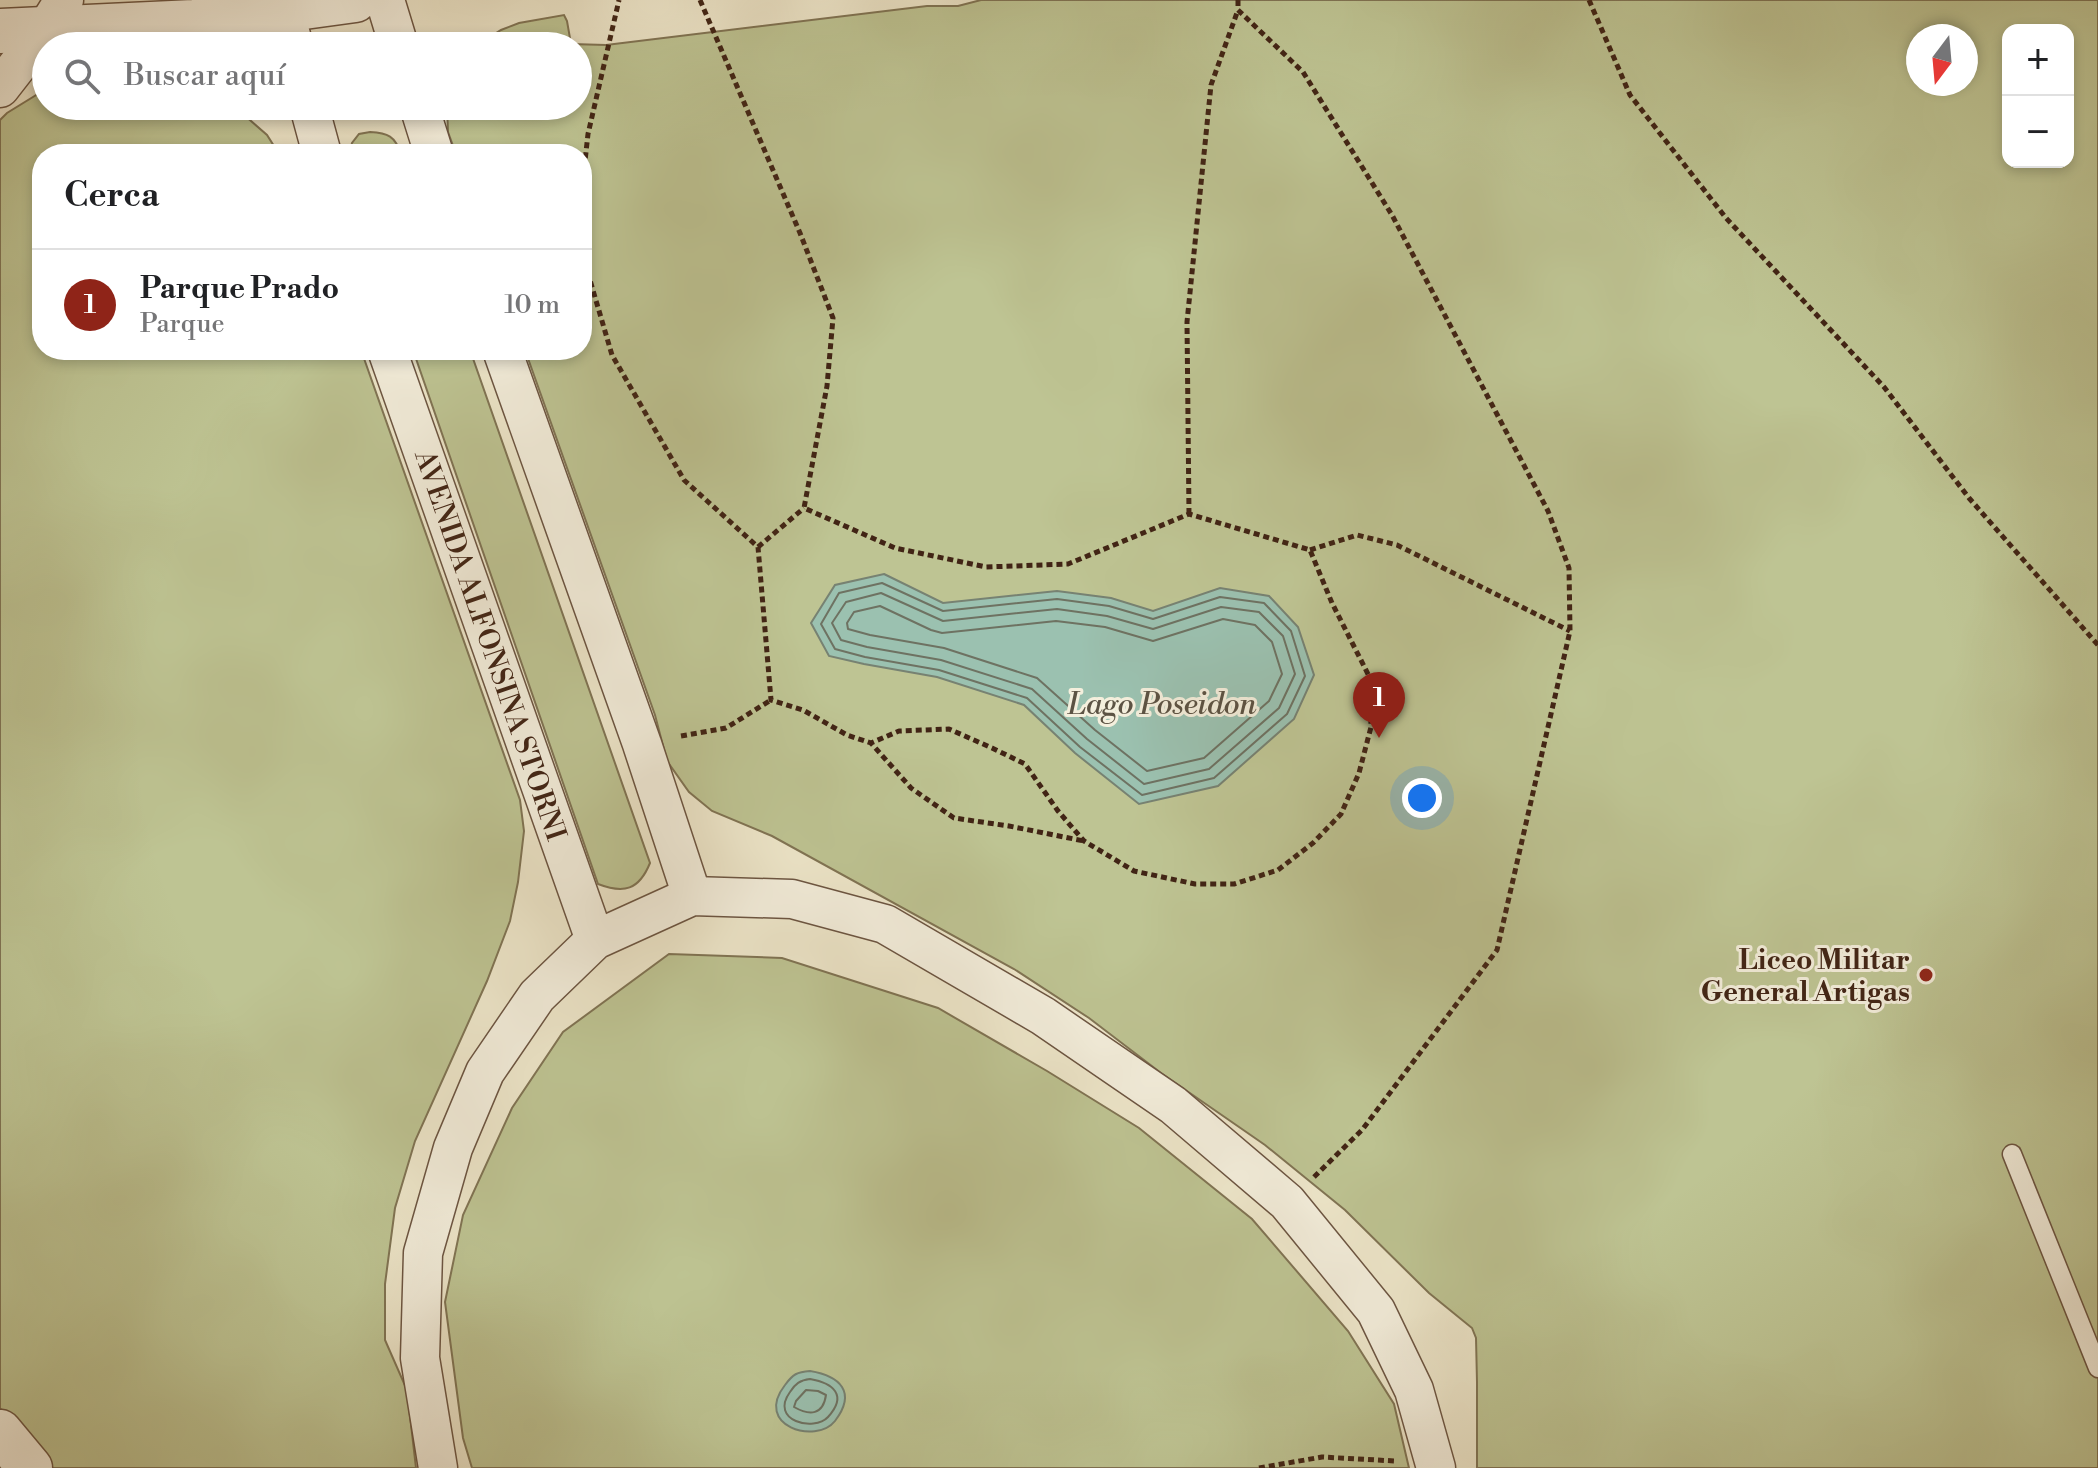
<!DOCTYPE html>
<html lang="es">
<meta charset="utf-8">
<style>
:root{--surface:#fff;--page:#f2f2f2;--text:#202124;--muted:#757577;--line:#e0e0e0;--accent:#8f2418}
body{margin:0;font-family:"Libre Bodoni",serif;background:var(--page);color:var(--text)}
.controls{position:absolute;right:24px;top:24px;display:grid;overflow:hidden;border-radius:16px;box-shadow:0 4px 12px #0003}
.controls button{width:72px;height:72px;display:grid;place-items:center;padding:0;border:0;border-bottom:2px solid var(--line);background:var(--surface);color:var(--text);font:40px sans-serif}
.compass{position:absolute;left:1906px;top:24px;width:72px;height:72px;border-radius:50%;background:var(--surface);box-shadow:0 4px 12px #0003;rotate:196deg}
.you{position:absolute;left:1422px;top:798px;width:28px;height:28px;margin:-20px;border:6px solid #fff;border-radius:50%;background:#1a73e8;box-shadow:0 0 0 12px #1a73e833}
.badge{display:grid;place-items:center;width:52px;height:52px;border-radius:50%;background:var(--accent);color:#fff;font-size:26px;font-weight:700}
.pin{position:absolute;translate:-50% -66px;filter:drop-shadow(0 2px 4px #0008)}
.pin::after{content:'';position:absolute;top:42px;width:28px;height:24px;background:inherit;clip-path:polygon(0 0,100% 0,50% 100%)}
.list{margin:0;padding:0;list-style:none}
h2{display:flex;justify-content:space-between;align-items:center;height:104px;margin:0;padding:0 32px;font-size:34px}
h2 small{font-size:26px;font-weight:400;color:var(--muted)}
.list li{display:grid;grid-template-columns:52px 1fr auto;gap:24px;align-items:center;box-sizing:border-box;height:112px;padding:0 32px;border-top:2px solid var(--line)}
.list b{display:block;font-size:30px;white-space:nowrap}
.list p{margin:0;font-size:26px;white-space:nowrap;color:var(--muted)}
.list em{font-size:26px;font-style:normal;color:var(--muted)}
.icon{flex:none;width:44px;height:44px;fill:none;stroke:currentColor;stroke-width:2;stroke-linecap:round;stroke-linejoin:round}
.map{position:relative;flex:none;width:2098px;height:1468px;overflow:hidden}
.search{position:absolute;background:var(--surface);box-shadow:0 4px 12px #0003;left:32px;top:32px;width:560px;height:88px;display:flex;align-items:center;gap:20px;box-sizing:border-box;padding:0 28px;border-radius:44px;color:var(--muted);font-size:30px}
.panel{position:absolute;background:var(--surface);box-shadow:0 4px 12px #0003;left:32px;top:144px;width:560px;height:216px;border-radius:32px}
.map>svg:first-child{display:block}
.green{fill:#bec493;stroke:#807454;stroke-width:2;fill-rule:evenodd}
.water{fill:#9bc1b0;stroke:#778272;stroke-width:2}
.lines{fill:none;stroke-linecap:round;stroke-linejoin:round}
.shore{stroke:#6e7262;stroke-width:2}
.service-casing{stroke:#6c5542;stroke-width:21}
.minor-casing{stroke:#6c5542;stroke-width:41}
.tertiary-casing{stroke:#6c5542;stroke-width:47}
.path{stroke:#412415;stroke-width:5;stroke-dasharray:6 4;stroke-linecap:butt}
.service{stroke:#f4efdd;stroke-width:18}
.minor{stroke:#f4efdd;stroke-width:38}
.tertiary{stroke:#f4efdd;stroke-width:44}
.poi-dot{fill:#8f2418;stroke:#f4efdd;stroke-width:3}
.labels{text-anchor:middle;stroke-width:6;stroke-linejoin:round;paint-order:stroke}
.street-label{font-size:28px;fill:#412415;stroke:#f4efdd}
.poi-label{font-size:28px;font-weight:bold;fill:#412415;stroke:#f4efdd;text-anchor:end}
.water-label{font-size:30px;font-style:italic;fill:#5c5344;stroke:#f4efdd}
</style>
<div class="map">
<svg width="2098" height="1468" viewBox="0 0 2098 1468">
<rect width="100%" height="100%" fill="#eee7cb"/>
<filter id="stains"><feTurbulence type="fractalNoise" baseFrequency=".0025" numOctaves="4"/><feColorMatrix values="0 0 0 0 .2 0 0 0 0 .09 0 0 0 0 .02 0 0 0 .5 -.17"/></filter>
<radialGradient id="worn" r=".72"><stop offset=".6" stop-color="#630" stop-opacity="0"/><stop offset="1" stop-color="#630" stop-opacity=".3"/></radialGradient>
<g class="green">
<path d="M981 0H2098V1468H1477V1382L1476 1338 1472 1328 1429 1293 1345 1210 1265 1145 1161 1073 1089 1018 1014 969 772 836 712 811 689 792 667 761 655 715 525 350H582V154H456L448 132 447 106H578V46H476L501 30 519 23 564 15 567 21 571 44 606 45 927 6H958ZM2008 30H2068V162H2008ZM1918 36H1966V84H1918Z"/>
<polygon points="46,89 46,106 234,106 267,135 279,154 42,154 42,350 361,350 520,800 524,831 518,882 510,921 487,981 415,1141 395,1208 385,1284 385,1340 407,1390 416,1468 48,1468 0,1408 0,120 7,113"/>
<path d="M370 132C388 133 395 136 401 154H349L352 143 359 134Z"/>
<path d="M413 350H470L650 863C639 890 624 894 598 884Z"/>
<polygon points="669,954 782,958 938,1008 1047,1071 1139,1128 1252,1219 1348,1331 1394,1404 1409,1468 472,1468 463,1438 445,1302 463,1215 512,1108 563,1032"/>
</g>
<g class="water">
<polygon points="884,574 943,603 1057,591 1111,598 1153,611 1220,588 1269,596 1298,627 1314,675 1294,719 1218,786 1139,804 1075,753 1024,705 937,677 864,664 829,656 811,623 835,585"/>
<path d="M810 1371C840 1376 857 1392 835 1421 816 1445 753 1426 785 1385 793 1374 797 1372 810 1371Z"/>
</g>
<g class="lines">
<g class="shore">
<polygon points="882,583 943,611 1057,599 1109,606 1153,619 1220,597 1264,603 1291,631 1305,676 1287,714 1214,778 1142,795 1080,747 1027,698 939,670 865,657 835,649 821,624 839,593"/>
<polygon points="881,593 943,621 1057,609 1107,616 1153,629 1221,607 1259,612 1283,636 1295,674 1279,708 1209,769 1144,784 1087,739 1032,689 941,660 867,647 841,640 832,623 846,602"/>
<polygon points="880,606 931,630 942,633 1056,621 1105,627 1153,641 1223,619 1255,625 1272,642 1282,674 1269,701 1204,758 1147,771 1095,730 1037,678 944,648 870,635 848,629 847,623 854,612"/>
<path d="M810 1379C833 1383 848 1395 828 1417 814 1432 769 1421 790 1392 795 1384 800 1380 810 1379Z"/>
<path d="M806 1390 818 1391 826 1395C823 1415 810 1416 794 1407L796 1401Z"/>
</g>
<g class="service-casing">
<polyline id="service" points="2012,1154 2098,1368"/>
</g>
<g class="minor-casing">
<g id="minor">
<polyline points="281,0 294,46"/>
<polyline points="385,0 399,46"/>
<polyline points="0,88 46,29 64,0"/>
<polyline points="309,106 322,154"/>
<polyline points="419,106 434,154"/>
<polyline points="387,350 595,940"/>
<polyline points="502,350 642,744 692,896"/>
<polyline points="438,1468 420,1358 423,1253 453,1148 485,1072 537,996 595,940 692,896 792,899 885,924 1043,1016 1173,1105 1287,1202 1376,1311 1414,1390 1436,1468"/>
</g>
</g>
<g class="tertiary-casing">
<g id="tertiary">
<polyline points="0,31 194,22 355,0"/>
<polyline points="0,1432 30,1468"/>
</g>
</g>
<g class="path">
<polyline points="700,0 800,233 833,318 827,386 804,508 895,548 986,567 1068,564 1189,514 1310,550 1332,603 1370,678 1371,727 1359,773 1341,814 1313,843 1278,870 1234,884 1195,884 1134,871 1084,841 1058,811 1025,764 992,748 949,729 899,731 871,743 911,788 954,818 1009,826 1084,841"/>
<polyline points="1238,0 1238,10 1303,72 1392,215 1548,511 1569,568 1570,631 1497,950 1362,1130 1314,1177"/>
<polyline points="1589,0 1630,95 1726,218 1884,387 1969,498 2098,645"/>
<polyline points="582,188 588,134 619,0"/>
<polyline points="582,253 612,355 684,480 758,547 771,700 803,710 847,735 871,743"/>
<polyline points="1189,514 1187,322 1211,85 1238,10"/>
<polyline points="758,547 804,508"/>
<polyline points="1310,550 1357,535 1397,545 1570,631"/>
<polyline points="681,736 726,728 771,700"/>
<polyline points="1259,1468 1322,1457 1395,1461"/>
</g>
<use href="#service" class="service"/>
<use href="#minor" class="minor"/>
<use href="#tertiary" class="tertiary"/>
</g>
<circle class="poi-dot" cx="1926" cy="975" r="8"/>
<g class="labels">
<g class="street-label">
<text transform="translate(491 645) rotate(71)" y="10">AVENIDA ALFONSINA STORNI</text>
</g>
<g class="poi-label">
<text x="1910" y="969">Liceo Militar<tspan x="1910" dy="32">General Artigas</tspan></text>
</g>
<g class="water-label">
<text x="1162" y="714">Lago Poseidon</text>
</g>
</g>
<rect width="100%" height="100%" filter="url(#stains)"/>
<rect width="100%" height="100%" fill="url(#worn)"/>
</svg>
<div class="controls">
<button>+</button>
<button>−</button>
</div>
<svg class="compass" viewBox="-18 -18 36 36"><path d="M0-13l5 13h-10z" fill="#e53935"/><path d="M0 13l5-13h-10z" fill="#757577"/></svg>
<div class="you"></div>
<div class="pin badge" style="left:1379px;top:738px">1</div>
<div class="search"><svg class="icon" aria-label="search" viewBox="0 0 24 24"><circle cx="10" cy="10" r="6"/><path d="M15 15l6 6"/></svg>Buscar aquí</div>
<section class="panel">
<h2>Cerca<small></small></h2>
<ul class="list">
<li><span class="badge">1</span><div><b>Parque Prado</b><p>Parque</p></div><em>10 m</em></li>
</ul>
</section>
</div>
